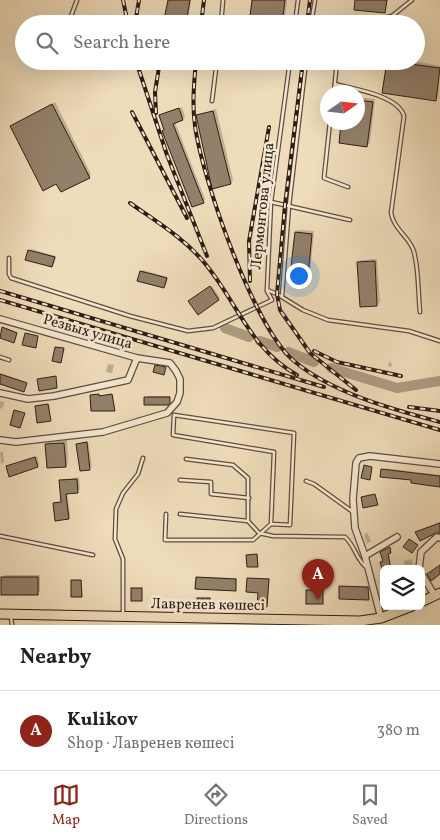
<!DOCTYPE html>
<meta charset="utf-8">
<style>
:root{--surface:#fff;--page:#f2f2f2;--text:#202124;--muted:#757577;--line:#e0e0e0;--accent:#8f2418}
body{margin:0;font-family:Vollkorn,serif;background:var(--page);color:var(--text)}
.controls{position:absolute;right:15px;bottom:15px;display:grid;overflow:hidden;border-radius:8px;box-shadow:0 5px 20px #0002}
.controls button{width:45px;height:45px;display:grid;place-items:center;padding:0;border:0;border-bottom:1px solid var(--line);background:var(--surface);color:var(--text);font:25px sans-serif}
.compass{position:absolute;left:320px;top:85px;width:45px;height:45px;border-radius:50%;background:var(--surface);box-shadow:0 5px 20px #0002;rotate:76deg}
.you{position:absolute;left:298px;top:275px;width:18px;height:18px;margin:-12px;border:4px solid #fff;border-radius:50%;background:#1a73e8;box-shadow:0 0 0 8px #1a73e833}
.badge{display:grid;place-items:center;width:32px;height:32px;border-radius:50%;background:var(--accent);color:#fff;font-size:16px;font-weight:700}
.pin{position:absolute;translate:-50% -41px;filter:drop-shadow(0 1px 2px #0008)}
.pin::after{content:'';position:absolute;top:26px;width:18px;height:15px;background:inherit;clip-path:polygon(0 0,100% 0,50% 100%)}
.list{margin:0;padding:0;list-style:none}
h2{display:flex;justify-content:space-between;align-items:center;height:65px;margin:0;padding:0 20px;font-size:21px}
h2 small{font-size:16px;font-weight:400;color:var(--muted)}
.list li{display:grid;grid-template-columns:32px 1fr auto;gap:15px;align-items:center;box-sizing:border-box;height:80px;padding:0 20px;border-top:1px solid var(--line)}
.list b{display:block;font-size:19px;white-space:nowrap}
.list p{margin:0;font-size:16px;white-space:nowrap;color:var(--muted)}
.list em{font-size:16px;font-style:normal;color:var(--muted)}
.icon{flex:none;width:28px;height:28px;fill:none;stroke:currentColor;stroke-width:2;stroke-linecap:round;stroke-linejoin:round}
.map{position:relative;flex:none;width:440px;height:625px;overflow:hidden}
.search{position:absolute;background:var(--surface);box-shadow:0 5px 20px #0002;left:15px;right:15px;top:15px;height:55px;display:flex;align-items:center;gap:12px;box-sizing:border-box;padding:0 18px;border-radius:28px;color:var(--muted);font-size:19px}
.sheet{height:145px;background:var(--surface)}
nav{display:flex;justify-content:space-around;align-items:center;box-sizing:border-box;height:70px;border-top:1px solid var(--line);background:var(--surface);font-size:14px;color:var(--muted)}
nav a{display:grid;justify-items:center;gap:2px}
nav .on{color:var(--accent)}
.map>svg:first-child{display:block}
.shadow{fill:#0003}
.lines{fill:none;stroke-linecap:round;stroke-linejoin:round}
.river{stroke:#ae9b82;stroke-width:10}
.building{fill:#93806a;stroke:#2f1d14}
.lane-casing{stroke:#5f4d3e;stroke-width:5}
.street-casing{stroke:#5f4d3e;stroke-width:8}
.primary-casing{stroke:#2f1d14;stroke-width:11}
.lane{stroke:#f5e8d2;stroke-width:2.5}
.street{stroke:#f5e8d2;stroke-width:5.5}
.primary{stroke:#efdcba;stroke-width:9}
.rail-casing{stroke:#2f1d14;stroke-width:4}
.rail{stroke:#f5e8d2;stroke-width:2;stroke-dasharray:5.5;stroke-linecap:butt}
.labels{text-anchor:middle;stroke-width:5;stroke-linejoin:round;paint-order:stroke}
.street-label{font-size:15px;fill:#2f1d14;stroke:#f5e8d2}
</style>
<div class="map">
<svg width="440" height="625" viewBox="0 0 440 625">
<rect width="100%" height="100%" fill="#efdcba"/>
<filter id="stains"><feTurbulence type="fractalNoise" baseFrequency=".004" numOctaves="4"/><feColorMatrix values="0 0 0 0 .2 0 0 0 0 .09 0 0 0 0 .02 0 0 0 .5 -.17"/></filter>
<radialGradient id="worn" r=".72"><stop offset=".6" stop-color="#630" stop-opacity="0"/><stop offset="1" stop-color="#630" stop-opacity=".3"/></radialGradient>
<g class="shadow">
<polygon points="169,0 191,0 187,24 165,24"/>
<polygon points="253,0 287,0 284,24 250,24"/>
<polygon points="389,61 414,61 440,66 438,97 435,100"/>
<polygon points="358,97 375,99 370,143 367,146 358,122"/>
<polygon points="55,102 91,174 89,177 57,182 11,126"/>
<polygon points="182,107 185,117 175,122 205,199 203,202 160,116"/>
<polygon points="216,109 233,180 230,183 197,116"/>
<polygon points="298,230 314,231 310,273 307,275 296,232"/>
<polygon points="31,249 56,256 54,264 52,265 29,251"/>
<polygon points="377,259 380,302 377,305 358,263 361,260"/>
<polygon points="143,270 168,277 166,285 164,286 141,272"/>
<polygon points="212,286 220,298 218,299 192,299"/>
<polygon points="4,327 17,332 13,341 0,336"/>
<polygon points="389,362 392,363 391,367 388,366"/>
<polygon points="108,364 114,365 112,373 106,372"/>
<polygon points="0,373 27,382 24,390 0,383"/>
<polygon points="99,394 100,396 113,394 114,410 92,395"/>
<polygon points="146,396 170,396 169,403"/>
<polygon points="0,401 5,402 2,409 0,408"/>
<polygon points="49,404 51,419 50,420 36,406"/>
<polygon points="67,440 68,463 66,466 46,444 49,442"/>
<polygon points="88,441 92,467 81,470 77,444"/>
<polygon points="0,452 3,452 4,462 1,464"/>
<polygon points="37,456 39,464 38,466 7,467"/>
<polygon points="384,468 440,475 440,485 412,479"/>
<polygon points="79,477 80,490 67,492 70,516 69,518 54,504 62,501 60,481"/>
<polygon points="440,522 440,530 417,531"/>
<polygon points="367,532 371,541 367,544 364,535"/>
<polygon points="391,547 391,551 389,553 391,566 384,569 384,583 383,552"/>
<polygon points="248,554 258,554 258,565 247,555"/>
<polygon points="412,559 413,565 405,567 404,561"/>
<polygon points="5,575 40,575 40,591 37,594 2,578"/>
<polygon points="198,577 237,578 236,588 197,578"/>
<polygon points="249,578 270,578 266,606 260,591"/>
<polygon points="73,580 82,580 81,596 72,581"/>
<polygon points="341,586 369,586 369,597 340,587"/>
<polygon points="308,589 323,589 323,602 307,590"/>
</g>
<g class="lines">
<g class="river">
<polyline points="225,328 249,337"/>
<polyline points="260,341 277,347"/>
<polyline points="288,352 314,362"/>
<polyline points="331,368 397,388 440,381"/>
</g>
</g>
<g class="building">
<polygon points="168,0 190,0 186,24 163,24"/>
<polygon points="252,0 285,0 282,24 249,24"/>
<polygon points="355,0 387,0 385,13 354,10"/>
<polygon points="387,61 440,68 436,101 382,93"/>
<polygon points="358,100 373,102 367,147 339,143 341,122 358,122"/>
<polygon points="52,104 90,178 61,192 56,184 43,191 10,126"/>
<polygon points="179,108 183,120 173,124 204,203 192,207 162,131 164,130 159,115"/>
<polygon points="213,111 231,184 212,189 196,115"/>
<polygon points="295,232 312,234 308,277 290,275"/>
<polygon points="28,250 55,257 52,267 25,260"/>
<polygon points="375,261 377,306 360,307 357,262"/>
<polygon points="140,271 167,278 164,288 137,281"/>
<polygon points="210,286 219,300 198,315 188,301"/>
<polygon points="2,327 17,333 14,343 0,338"/>
<polygon points="25,333 38,336 36,348 22,345"/>
<polygon points="55,347 64,348 61,363 52,361"/>
<polygon points="155,365 166,367 164,375 153,372"/>
<polygon points="0,374 27,383 24,392 0,384"/>
<polygon points="56,376 57,388 39,391 37,379"/>
<polygon points="99,394 99,396 112,394 115,411 91,411 90,395"/>
<polygon points="144,397 170,397 170,403 168,405 144,405"/>
<polygon points="48,404 51,421 37,423 35,406"/>
<polygon points="14,410 25,413 20,428 10,425"/>
<polygon points="87,442 90,470 80,471 76,444"/>
<polygon points="64,443 66,467 47,468 45,444"/>
<polygon points="35,457 38,467 9,477 6,466"/>
<polygon points="364,465 372,467 370,480 361,478"/>
<polygon points="381,469 440,476 440,487 411,483 411,480 380,477"/>
<polygon points="77,479 78,493 66,494 69,519 55,521 53,503 61,502 59,480"/>
<polygon points="375,494 378,505 363,508 361,497"/>
<polygon points="440,523 440,533 436,533 420,541 415,532"/>
<polygon points="409,539 418,545 412,553 403,547"/>
<polygon points="390,547 391,553 388,554 391,569 382,569 380,562 383,561 380,552"/>
<polygon points="257,554 258,567 247,567 246,555"/>
<polygon points="440,565 440,574 431,581 427,574"/>
<rect x="1" y="577" width="37" height="18"/>
<polygon points="196,577 236,579 236,591 195,589"/>
<polygon points="247,578 269,579 267,607 257,606 258,593 246,592"/>
<polygon points="71,580 81,580 82,597 71,597"/>
<polygon points="339,586 368,587 369,600 339,599"/>
<rect x="131" y="588" width="11" height="13"/>
<rect x="306" y="590" width="17" height="14"/>
<rect x="197" y="598" width="13" height="8"/>
</g>
<g class="lines">
<g class="lane-casing">
<g id="lane">
<polyline points="296,18 309,24"/>
<polyline points="68,24 77,0"/>
<polyline points="221,24 223,0"/>
<polyline points="295,24 298,0"/>
<polyline points="311,24 315,0"/>
<polyline points="358,24 392,16 412,0"/>
<polyline points="77,61 79,66"/>
<polyline points="290,61 271,202 267,290 277,294 303,310 328,320 409,331 440,341"/>
<path d="M335 84C353 89 398 95 404 116L391 213C394 229 407 235 413 249 419 265 418 294 420 312"/>
<polyline points="334,92 337,61"/>
<polyline points="212,101 217,61"/>
<polyline points="330,122 324,178 348,187"/>
<polyline points="271,202 350,220"/>
<polyline points="9,258 9,274 11,278 130,316 188,331 213,328 272,300 267,291"/>
<polyline points="282,296 289,206 306,61"/>
<polyline points="0,357 9,360"/>
<path d="M186 459 233 465 248 478V521L259 533 273 536 345 537C355 546 356 559 366 567"/>
<polyline points="180,480 211,482 211,494 249,498"/>
<polyline points="306,481 314,484 353,512"/>
<polyline points="166,514 165,540 253,540 271,524 274,452 173,435 174,415 294,433 290,525 271,524"/>
<polyline points="180,514 248,521"/>
<polyline points="0,536 93,555"/>
<polyline points="123,615 123,559 115,539 116,509 123,493 138,474 143,458"/>
<polyline points="11,617 12,625"/>
</g>
</g>
<g class="street-casing">
<g id="street">
<polyline points="0,319 137,358 170,363 176,371 180,379 180,393 177,402 167,413 103,432 16,442 0,440"/>
<polyline points="0,393 28,399 54,396 128,380 137,358"/>
<polyline points="365,556 397,537"/>
<polyline points="419,569 421,552 437,537 440,538"/>
<polyline points="421,573 435,596"/>
<polyline points="381,618 365,556 355,528 353,499 356,463 359,458 370,456 440,464"/>
</g>
</g>
<g class="primary-casing">
<g id="primary">
<polyline points="421,602 440,593"/>
<polyline points="0,614 360,621 381,618 412,606"/>
</g>
</g>
<use href="#lane" class="lane"/>
<use href="#street" class="street"/>
<use href="#primary" class="primary"/>
<g class="rail-casing">
<g id="rail">
<polyline points="123,0 128,24"/>
<polyline points="135,24 139,0"/>
<polyline points="201,24 204,0"/>
<polyline points="307,24 310,0"/>
<polyline points="136,61 167,155 207,256"/>
<path d="M196 61C194 83 192 104 195 126 202 178 254 328 294 361 332 393 392 409 440 422"/>
<polyline points="303,61 285,205 277,294 280,310 310,353 356,390"/>
<polyline points="132,112 187,218"/>
<polyline points="156,113 155,92 160,61"/>
<path d="M130 203C157 222 187 240 207 266 239 306 250 348 297 375"/>
<polyline points="250,281 249,241 269,127"/>
<polyline points="0,291 324,387"/>
<polyline points="0,300 440,430"/>
<polyline points="314,351 337,362 401,376"/>
<polyline points="409,407 440,411"/>
</g>
</g>
<use href="#rail" class="rail"/>
</g>
<g class="labels">
<g class="street-label">
<text transform="translate(262 206) rotate(-84)" y="5">Лермонтова улица</text>
<text transform="translate(88 331) rotate(16)" y="5">Резвых улица</text>
<text transform="translate(208 604) rotate(1)" y="5">Лавренев көшесі</text>
</g>
</g>
<rect width="100%" height="100%" filter="url(#stains)"/>
<rect width="100%" height="100%" fill="url(#worn)"/>
</svg>
<div class="controls">
<button><svg class="icon" aria-label="layers" viewBox="0 0 24 24"><path d="M12 4l9 5-9 5-9-5zM3 14l9 5 9-5"/></svg></button>
</div>
<svg class="compass" viewBox="-18 -18 36 36"><path d="M0-13l5 13h-10z" fill="#e53935"/><path d="M0 13l5-13h-10z" fill="#757577"/></svg>
<div class="you"></div>
<div class="pin badge" style="left:318px;top:600px">A</div>
<div class="search"><svg class="icon" aria-label="search" viewBox="0 0 24 24"><circle cx="10" cy="10" r="6"/><path d="M15 15l6 6"/></svg>Search here</div>
</div>
<section class="sheet">
<h2>Nearby<small></small></h2>
<ul class="list">
<li><span class="badge">A</span><div><b>Kulikov</b><p>Shop · Лавренев көшесі</p></div><em>380 m</em></li>
</ul>
</section>
<nav>
<a class="on"><svg class="icon" aria-label="map" viewBox="0 0 24 24"><path d="M3 6l6-2 6 2 6-2v14l-6 2-6-2-6 2zM9 4v14M15 6v14"/></svg>Map</a>
<a><svg class="icon" aria-label="directions" viewBox="0 0 24 24"><path d="M12 3l9 9-9 9-9-9zM9 14v-3h6M13 9l2 2-2 2"/></svg>Directions</a>
<a><svg class="icon" aria-label="saved" viewBox="0 0 24 24"><path d="M7 4h10v16l-5-4-5 4z"/></svg>Saved</a>
</nav>
